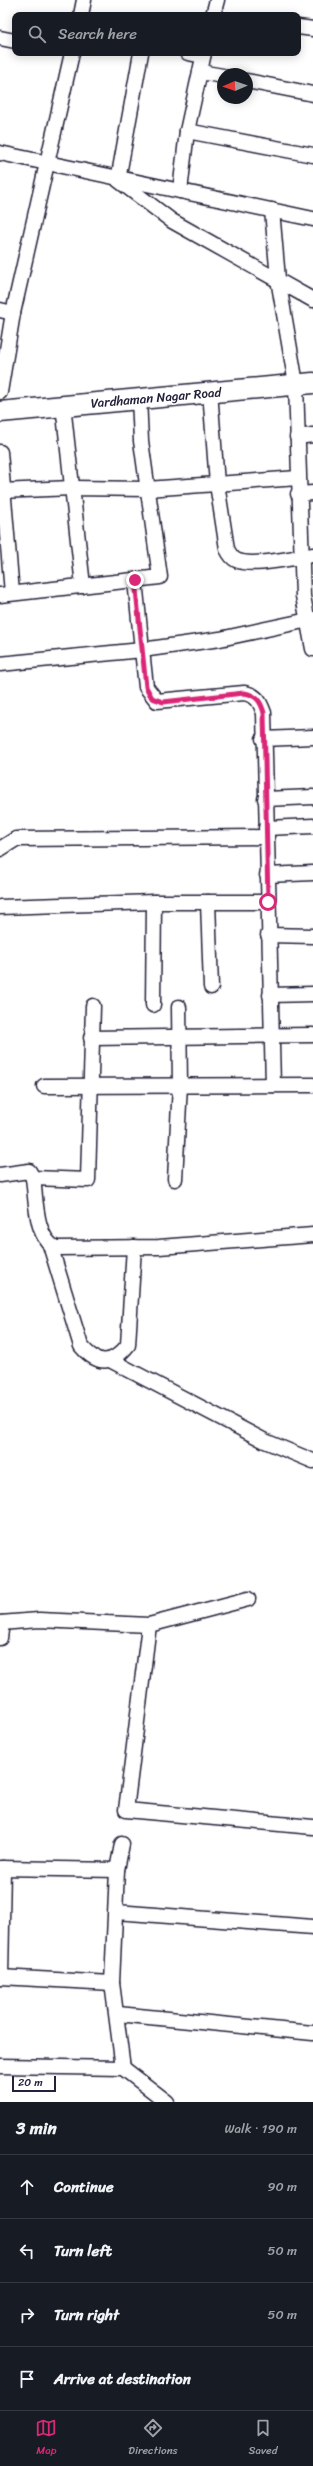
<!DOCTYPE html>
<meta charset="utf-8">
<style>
:root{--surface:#171b24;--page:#242831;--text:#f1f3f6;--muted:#9ea1a6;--line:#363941;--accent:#db2777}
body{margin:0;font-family:Sriracha,sans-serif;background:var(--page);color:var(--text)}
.compass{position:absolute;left:217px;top:68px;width:36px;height:36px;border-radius:50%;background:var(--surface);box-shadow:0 2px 10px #0003;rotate:268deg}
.scale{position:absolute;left:12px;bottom:10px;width:44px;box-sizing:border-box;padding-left:4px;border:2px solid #22223b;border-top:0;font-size:11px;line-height:14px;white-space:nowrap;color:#22223b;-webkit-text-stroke:3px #fff;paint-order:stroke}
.stop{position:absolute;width:12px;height:12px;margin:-9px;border:3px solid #db2777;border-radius:50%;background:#fff}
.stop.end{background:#db2777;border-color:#fff;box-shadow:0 1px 4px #0008}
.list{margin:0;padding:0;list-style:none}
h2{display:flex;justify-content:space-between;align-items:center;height:52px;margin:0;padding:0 16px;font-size:17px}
h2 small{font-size:13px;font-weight:400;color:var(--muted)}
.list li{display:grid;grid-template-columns:26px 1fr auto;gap:12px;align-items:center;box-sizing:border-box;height:64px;padding:0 16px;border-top:1px solid var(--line)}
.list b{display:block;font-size:15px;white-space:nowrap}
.list em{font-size:13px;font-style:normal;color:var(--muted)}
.icon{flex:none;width:22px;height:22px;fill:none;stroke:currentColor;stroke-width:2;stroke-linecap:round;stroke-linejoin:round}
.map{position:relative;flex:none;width:313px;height:2102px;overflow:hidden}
.search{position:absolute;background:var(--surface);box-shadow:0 2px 10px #0003;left:12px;right:12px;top:12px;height:44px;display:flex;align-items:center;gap:10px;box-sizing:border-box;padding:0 14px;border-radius:8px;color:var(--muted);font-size:15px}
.sheet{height:308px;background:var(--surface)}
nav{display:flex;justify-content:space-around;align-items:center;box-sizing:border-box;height:56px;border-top:1px solid var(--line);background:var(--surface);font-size:11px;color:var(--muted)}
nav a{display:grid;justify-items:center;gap:2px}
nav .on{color:var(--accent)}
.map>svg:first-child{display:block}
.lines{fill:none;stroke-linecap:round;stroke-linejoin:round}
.street-casing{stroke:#22223b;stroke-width:17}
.secondary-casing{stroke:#22223b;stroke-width:23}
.street{stroke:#fff;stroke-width:14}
.secondary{stroke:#fff;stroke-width:20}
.route{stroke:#db2777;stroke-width:5}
.labels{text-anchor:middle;stroke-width:3;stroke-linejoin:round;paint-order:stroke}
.street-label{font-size:13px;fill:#22223b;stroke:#fff}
</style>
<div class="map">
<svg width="313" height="2102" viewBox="0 0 313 2102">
<rect width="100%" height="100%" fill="#fff"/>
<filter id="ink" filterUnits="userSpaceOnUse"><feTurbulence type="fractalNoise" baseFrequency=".025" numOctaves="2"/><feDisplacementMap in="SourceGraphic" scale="8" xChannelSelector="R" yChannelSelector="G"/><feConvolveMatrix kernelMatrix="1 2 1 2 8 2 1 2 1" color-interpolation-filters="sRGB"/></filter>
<g filter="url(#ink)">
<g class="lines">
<g class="street-casing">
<g id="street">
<polyline points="81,15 84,0"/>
<polyline points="213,15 217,0"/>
<polyline points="298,27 313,29"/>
<polyline points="0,38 15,41"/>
<polyline points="141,53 118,180 172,221 313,300"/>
<polyline points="188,53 203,56"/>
<polyline points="200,72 223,76"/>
<polyline points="247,81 313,94"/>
<polyline points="187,131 313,155"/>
<polyline points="0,153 313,219"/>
<polyline points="180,191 187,131 204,53"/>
<polyline points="272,210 278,279 296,384 303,596 313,649"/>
<polyline points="0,310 13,313"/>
<path d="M210 391 217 484 227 549C229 553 232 558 236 560 252 568 294 557 313 555"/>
<polyline points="0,392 13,313 72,53"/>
<polyline points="63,405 83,586"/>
<polyline points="297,437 313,435"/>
<polyline points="0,452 12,593"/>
<polyline points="0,491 72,488 147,489 298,478"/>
<polyline points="298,494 313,493"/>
<polyline points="135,580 142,650 220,639 313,619"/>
<polyline points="0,595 160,577 141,441 139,398"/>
<path d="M0 664 142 650 146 687 157 701 244 693C257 695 260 702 264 713L273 1085"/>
<polyline points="263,739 313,737"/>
<polyline points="265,799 313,797"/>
<polyline points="266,828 313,826"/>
<polyline points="0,849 16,839 266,837"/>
<polyline points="267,875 313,873"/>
<polyline points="208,902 211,987"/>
<polyline points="0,907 154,902 268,902"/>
<polyline points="268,935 313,936"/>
<polyline points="270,995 313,994"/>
<polyline points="153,1005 154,902"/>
<polyline points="91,1038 313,1035"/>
<polyline points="44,1086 313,1085"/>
<polyline points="0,1175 29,1171 33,1178 88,1180 93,1006"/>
<path d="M33 1178C36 1199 35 1238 56 1248L159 1247 313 1235"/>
<polyline points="175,1179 180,1085 179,1007"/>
<path d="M50 1245 81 1346C98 1366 112 1365 128 1345L134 1247"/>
<polyline points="110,1360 265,1441 313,1461"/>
<polyline points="0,1623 39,1620 149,1625 248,1599"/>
<polyline points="149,1625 126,1810 313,1827"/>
<polyline points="0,1638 2,1623"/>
<polyline points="122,1844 117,1870 112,1983 123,2068"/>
<polyline points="0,1868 117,1870"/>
<polyline points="116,1912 313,1927"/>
<polyline points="0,1977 112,1983"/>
<polyline points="1,1977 3,1868"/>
<polyline points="118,2014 313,2033"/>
<polyline points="0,2066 123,2068 167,2102"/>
</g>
</g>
<g class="secondary-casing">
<polyline id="secondary" points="0,412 313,383"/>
</g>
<use href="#street" class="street"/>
<use href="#secondary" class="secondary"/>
</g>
</g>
<g class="lines" filter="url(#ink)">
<path class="route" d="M135 580 146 687 152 698 163 702 244 693C257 695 261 702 264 713L268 902"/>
</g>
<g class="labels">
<g class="street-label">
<text transform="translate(156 397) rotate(-5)" y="5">Vardhaman Nagar Road</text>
</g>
</g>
</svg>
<svg class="compass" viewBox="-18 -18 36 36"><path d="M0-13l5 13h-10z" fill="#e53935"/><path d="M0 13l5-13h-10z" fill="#9ea1a6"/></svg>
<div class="scale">20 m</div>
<div class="stop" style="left:268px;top:902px"></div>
<div class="stop end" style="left:135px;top:580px"></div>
<div class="search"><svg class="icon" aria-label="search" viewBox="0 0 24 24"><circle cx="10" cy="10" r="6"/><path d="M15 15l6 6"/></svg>Search here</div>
</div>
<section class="sheet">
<h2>3 min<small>Walk · 190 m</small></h2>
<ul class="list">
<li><svg class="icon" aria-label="ahead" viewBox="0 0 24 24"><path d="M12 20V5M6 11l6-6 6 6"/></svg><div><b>Continue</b></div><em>90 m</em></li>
<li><svg class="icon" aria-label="left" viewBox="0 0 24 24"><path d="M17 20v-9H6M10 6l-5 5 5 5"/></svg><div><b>Turn left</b></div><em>50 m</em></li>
<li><svg class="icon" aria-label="right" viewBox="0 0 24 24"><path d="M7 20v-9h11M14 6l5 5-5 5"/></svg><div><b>Turn right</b></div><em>50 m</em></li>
<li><svg class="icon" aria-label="arrive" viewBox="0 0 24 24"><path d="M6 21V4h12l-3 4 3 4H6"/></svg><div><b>Arrive at destination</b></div></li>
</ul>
</section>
<nav>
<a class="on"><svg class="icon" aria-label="map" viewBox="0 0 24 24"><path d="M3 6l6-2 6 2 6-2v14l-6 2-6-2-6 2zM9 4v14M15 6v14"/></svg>Map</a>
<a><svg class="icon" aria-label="directions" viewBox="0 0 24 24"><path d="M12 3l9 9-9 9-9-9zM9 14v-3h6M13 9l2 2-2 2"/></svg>Directions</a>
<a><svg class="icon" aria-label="saved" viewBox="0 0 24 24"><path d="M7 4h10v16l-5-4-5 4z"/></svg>Saved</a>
</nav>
